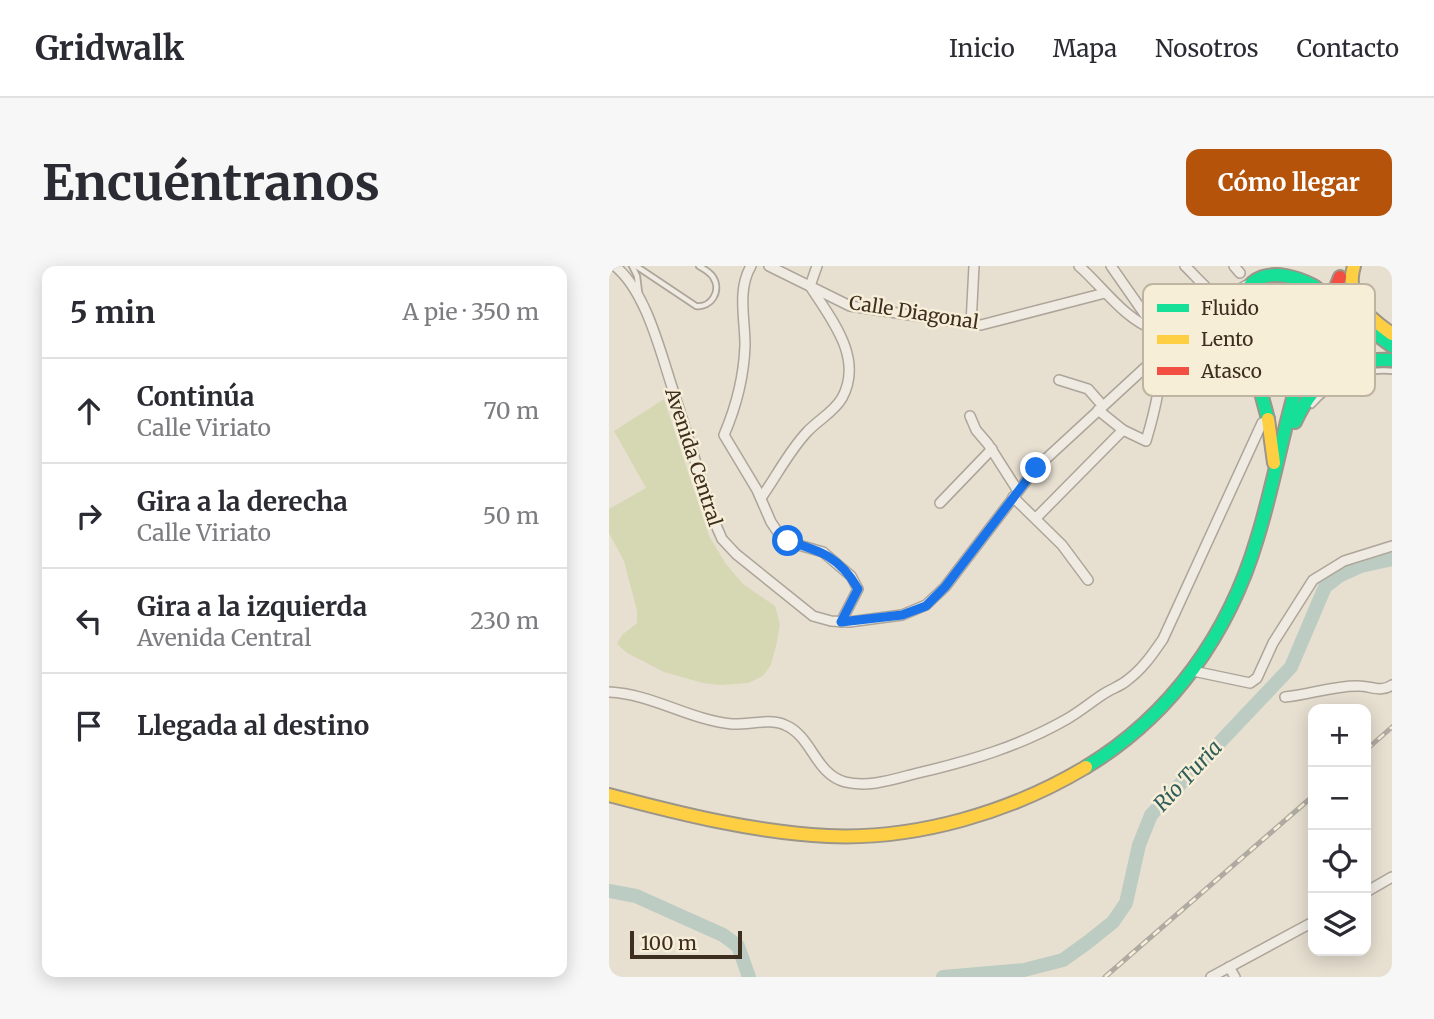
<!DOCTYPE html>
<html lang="es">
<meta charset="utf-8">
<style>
:root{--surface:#fff;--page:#f7f7f7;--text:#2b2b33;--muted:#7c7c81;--line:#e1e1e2;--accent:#b45309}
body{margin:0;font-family:Merriweather,serif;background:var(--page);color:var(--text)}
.controls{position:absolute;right:21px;bottom:21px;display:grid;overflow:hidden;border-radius:14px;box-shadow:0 4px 18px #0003}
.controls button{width:63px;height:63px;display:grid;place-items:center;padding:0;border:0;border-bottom:2px solid var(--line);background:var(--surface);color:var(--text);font:35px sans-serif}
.scale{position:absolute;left:21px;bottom:18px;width:112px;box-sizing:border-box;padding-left:7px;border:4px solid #3d2e20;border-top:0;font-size:19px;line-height:24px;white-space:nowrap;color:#3d2e20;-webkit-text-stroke:5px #f7eed8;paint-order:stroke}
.stop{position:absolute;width:21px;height:21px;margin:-16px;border:5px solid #1a73e8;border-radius:50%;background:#fff}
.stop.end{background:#1a73e8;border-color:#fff;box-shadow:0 2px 7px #0008}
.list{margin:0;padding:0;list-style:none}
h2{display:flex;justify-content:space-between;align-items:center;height:91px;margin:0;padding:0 28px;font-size:30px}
h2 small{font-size:23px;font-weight:400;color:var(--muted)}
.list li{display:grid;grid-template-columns:46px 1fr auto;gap:21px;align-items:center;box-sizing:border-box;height:105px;padding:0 28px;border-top:2px solid var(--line)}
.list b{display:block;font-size:26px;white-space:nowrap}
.list p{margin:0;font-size:23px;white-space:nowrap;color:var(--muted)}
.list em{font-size:23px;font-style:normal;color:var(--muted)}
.icon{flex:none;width:38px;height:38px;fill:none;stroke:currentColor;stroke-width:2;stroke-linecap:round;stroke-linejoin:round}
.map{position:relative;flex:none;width:783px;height:711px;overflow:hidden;border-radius:14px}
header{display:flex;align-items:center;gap:42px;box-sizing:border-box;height:98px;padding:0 35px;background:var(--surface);border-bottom:2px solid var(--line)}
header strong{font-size:33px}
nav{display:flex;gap:38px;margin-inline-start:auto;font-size:24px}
.intro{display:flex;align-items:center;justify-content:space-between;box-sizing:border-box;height:168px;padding:0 42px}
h1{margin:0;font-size:49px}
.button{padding:18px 32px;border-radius:14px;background:var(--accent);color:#fff;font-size:24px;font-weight:700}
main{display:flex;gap:42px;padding:0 42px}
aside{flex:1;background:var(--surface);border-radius:14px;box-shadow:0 4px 18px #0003}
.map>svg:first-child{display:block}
.green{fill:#d6d7b3}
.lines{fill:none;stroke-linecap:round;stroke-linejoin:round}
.river{stroke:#bcccc2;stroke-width:14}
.lane-casing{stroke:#ada599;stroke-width:8}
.street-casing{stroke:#ada599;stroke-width:12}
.fast-casing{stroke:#9c958a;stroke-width:16}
.slow-casing{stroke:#9c958a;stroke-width:16}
.jam-casing{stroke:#9c958a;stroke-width:16}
.lane{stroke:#efebe3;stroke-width:4.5}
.street{stroke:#efebe3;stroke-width:9}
.fast{stroke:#16e098;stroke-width:12}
.slow{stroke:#ffcf43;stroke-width:12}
.jam{stroke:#f24e42;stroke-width:12}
.rail-casing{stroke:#afaaa2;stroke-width:5}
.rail{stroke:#f7eed8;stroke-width:2.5;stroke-dasharray:8;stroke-linecap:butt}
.fast-bridge-casing{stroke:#9c958a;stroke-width:16;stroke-linecap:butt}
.fast-bridge{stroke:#16e098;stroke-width:12}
.route{stroke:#1a73e8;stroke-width:9}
.labels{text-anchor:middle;stroke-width:5;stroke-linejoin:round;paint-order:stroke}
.street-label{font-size:19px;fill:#3d2e20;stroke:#f7eed8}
.water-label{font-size:21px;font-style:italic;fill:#2f5d5a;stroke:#f7eed8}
.key{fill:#f7eed8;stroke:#bfb4a1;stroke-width:2}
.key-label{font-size:19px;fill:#3d2e20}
</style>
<header>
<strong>Gridwalk</strong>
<nav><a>Inicio</a><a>Mapa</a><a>Nosotros</a><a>Contacto</a></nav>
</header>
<div class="intro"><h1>Encuéntranos</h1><a class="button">Cómo llegar</a></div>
<main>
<aside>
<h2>5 min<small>A pie · 350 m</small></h2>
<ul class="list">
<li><svg class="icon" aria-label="ahead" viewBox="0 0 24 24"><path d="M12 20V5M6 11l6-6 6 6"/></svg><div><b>Continúa</b><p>Calle Viriato</p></div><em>70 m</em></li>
<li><svg class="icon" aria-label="right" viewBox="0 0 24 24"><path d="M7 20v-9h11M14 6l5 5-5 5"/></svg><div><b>Gira a la derecha</b><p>Calle Viriato</p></div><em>50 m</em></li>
<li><svg class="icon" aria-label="left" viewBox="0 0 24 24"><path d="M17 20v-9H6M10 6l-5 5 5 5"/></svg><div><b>Gira a la izquierda</b><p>Avenida Central</p></div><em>230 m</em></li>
<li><svg class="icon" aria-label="arrive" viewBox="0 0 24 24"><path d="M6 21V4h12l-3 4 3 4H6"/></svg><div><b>Llegada al destino</b></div></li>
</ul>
</aside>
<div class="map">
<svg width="783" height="711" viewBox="0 0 783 711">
<rect width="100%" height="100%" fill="#e7e0d1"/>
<polygon class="green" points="55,133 100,270 117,298 134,318 166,340 171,358 168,376 162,399 154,410 139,417 112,419 94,417 55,406 18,387 8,378 13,369 28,357 28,345 15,295 0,267 0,243 37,222 5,165"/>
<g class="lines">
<g class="river">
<polyline points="0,625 27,630 114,669 129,680 140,711"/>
<polyline points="334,711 415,704 454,694 479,676 504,656 517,637 530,579 542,549 682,401 716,321 730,310 752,300 783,293"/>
</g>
<g class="lane-casing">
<g id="lane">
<polyline points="23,0 28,10 30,26"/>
<path d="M27 0 87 40C102 42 113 25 104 11 101 6 95 3 90 0"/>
<path d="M703 139C723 116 752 102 783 105"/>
</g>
</g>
<g class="street-casing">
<g id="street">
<path d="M6 0C38 26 52 89 65 127 79 171 92 214 106 257L113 273 127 288 204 350 222 355 240 356 293 349 317 339 336 321 427 202 554 85"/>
<path d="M142 0C128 24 136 52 136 79 135 110 127 141 115 169L148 224 162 256 170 268 179 276 214 286 242 310 249 323 232 356"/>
<polyline points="160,0 241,40 362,58 372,59 496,27"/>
<path d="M470 0C494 21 515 53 546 64"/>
<path d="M576 0C590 13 612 42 631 39"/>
<polyline points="625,0 631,7"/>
<polyline points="645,25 672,59"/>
<polyline points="611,28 625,26 638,19"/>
<polyline points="613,37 633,65"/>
<polyline points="362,58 365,0"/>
<polyline points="450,114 479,123 494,140"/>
<path d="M489 144 514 164 537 175C547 142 555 107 553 73L502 0"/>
<polyline points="361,150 367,164 379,178 409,225"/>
<polyline points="404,231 453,279 479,314"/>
<path d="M152 232C167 211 180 185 198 166 209 154 225 146 233 132 255 92 222 53 201 20L208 0"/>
<polyline points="331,237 383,183"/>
<polyline points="427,252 514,164"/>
<polyline points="584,405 641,417 648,412 664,377 704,314 735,295 783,280"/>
<path d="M0 426C43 428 81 454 123 458 140 459 160 452 176 459 203 470 206 508 236 516 260 522 285 513 309 507 361 495 411 480 458 453 470 446 481 437 493 429 500 424 509 421 516 416 533 404 543 389 554 373L653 157 659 153"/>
<path d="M676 431C700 429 726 419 750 420 762 420 772 427 783 419"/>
<polyline points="757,626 783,611"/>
<polyline points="620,701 626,711"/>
<polyline points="602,711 704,656"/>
</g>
</g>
<g class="fast-casing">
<g id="fast">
<polyline points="741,49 783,80"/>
<path d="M659 153 633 56C628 5 667 0 705 20"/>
<path d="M686 156C707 111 733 92 783 94"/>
<path d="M477 501C563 449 620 367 648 273 664 222 673 169 688 118"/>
</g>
</g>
<g class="slow-casing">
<g id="slow">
<path d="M745 0C735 32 759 51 783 68"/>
<polyline points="632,46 645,75 664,86 684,80 702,60"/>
<polyline points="659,153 665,197"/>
<path d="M0 529C72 548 144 566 219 570 308 574 402 546 477 501"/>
</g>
</g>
<g class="jam-casing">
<polyline id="jam" points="688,118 731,11"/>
</g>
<use href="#lane" class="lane"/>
<use href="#street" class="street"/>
<use href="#fast" class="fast"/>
<use href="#slow" class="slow"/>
<use href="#jam" class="jam"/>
<g class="rail-casing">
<g id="rail">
<polyline points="757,484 783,461"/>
<polyline points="496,711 704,530"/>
</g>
</g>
<use href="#rail" class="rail"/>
<g class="fast-bridge-casing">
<polyline id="fast-bridge" points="705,20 741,49"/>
</g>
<use href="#fast-bridge" class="fast-bridge"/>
</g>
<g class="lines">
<path class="route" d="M179 275C212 285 231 291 249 323L232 356 293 349 317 340 336 321 427 202"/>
</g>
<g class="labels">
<g class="street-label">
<text transform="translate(305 46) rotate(9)" y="7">Calle Diagonal</text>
<text transform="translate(85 191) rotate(72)" y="7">Avenida Central</text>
</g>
<g class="water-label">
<text transform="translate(579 510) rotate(-47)" y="7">Río Turia</text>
</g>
</g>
<rect x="534" y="18" width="232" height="112" rx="10" class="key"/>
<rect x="548" y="38" width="32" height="8" fill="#16e098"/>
<rect x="548" y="69" width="32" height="9" fill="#ffcf43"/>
<rect x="548" y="101" width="32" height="8" fill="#f24e42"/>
<g class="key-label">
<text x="592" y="49">Fluido</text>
<text x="592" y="80">Lento</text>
<text x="592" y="112">Atasco</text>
</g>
</svg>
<div class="controls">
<button>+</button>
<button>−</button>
<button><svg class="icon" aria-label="locate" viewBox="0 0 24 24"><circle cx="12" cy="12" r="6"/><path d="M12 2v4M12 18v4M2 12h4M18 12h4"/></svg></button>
<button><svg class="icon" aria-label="layers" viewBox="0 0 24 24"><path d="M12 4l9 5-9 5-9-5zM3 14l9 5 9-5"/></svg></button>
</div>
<div class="scale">100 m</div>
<div class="stop" style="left:179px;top:275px"></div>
<div class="stop end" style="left:427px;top:202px"></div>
</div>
</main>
